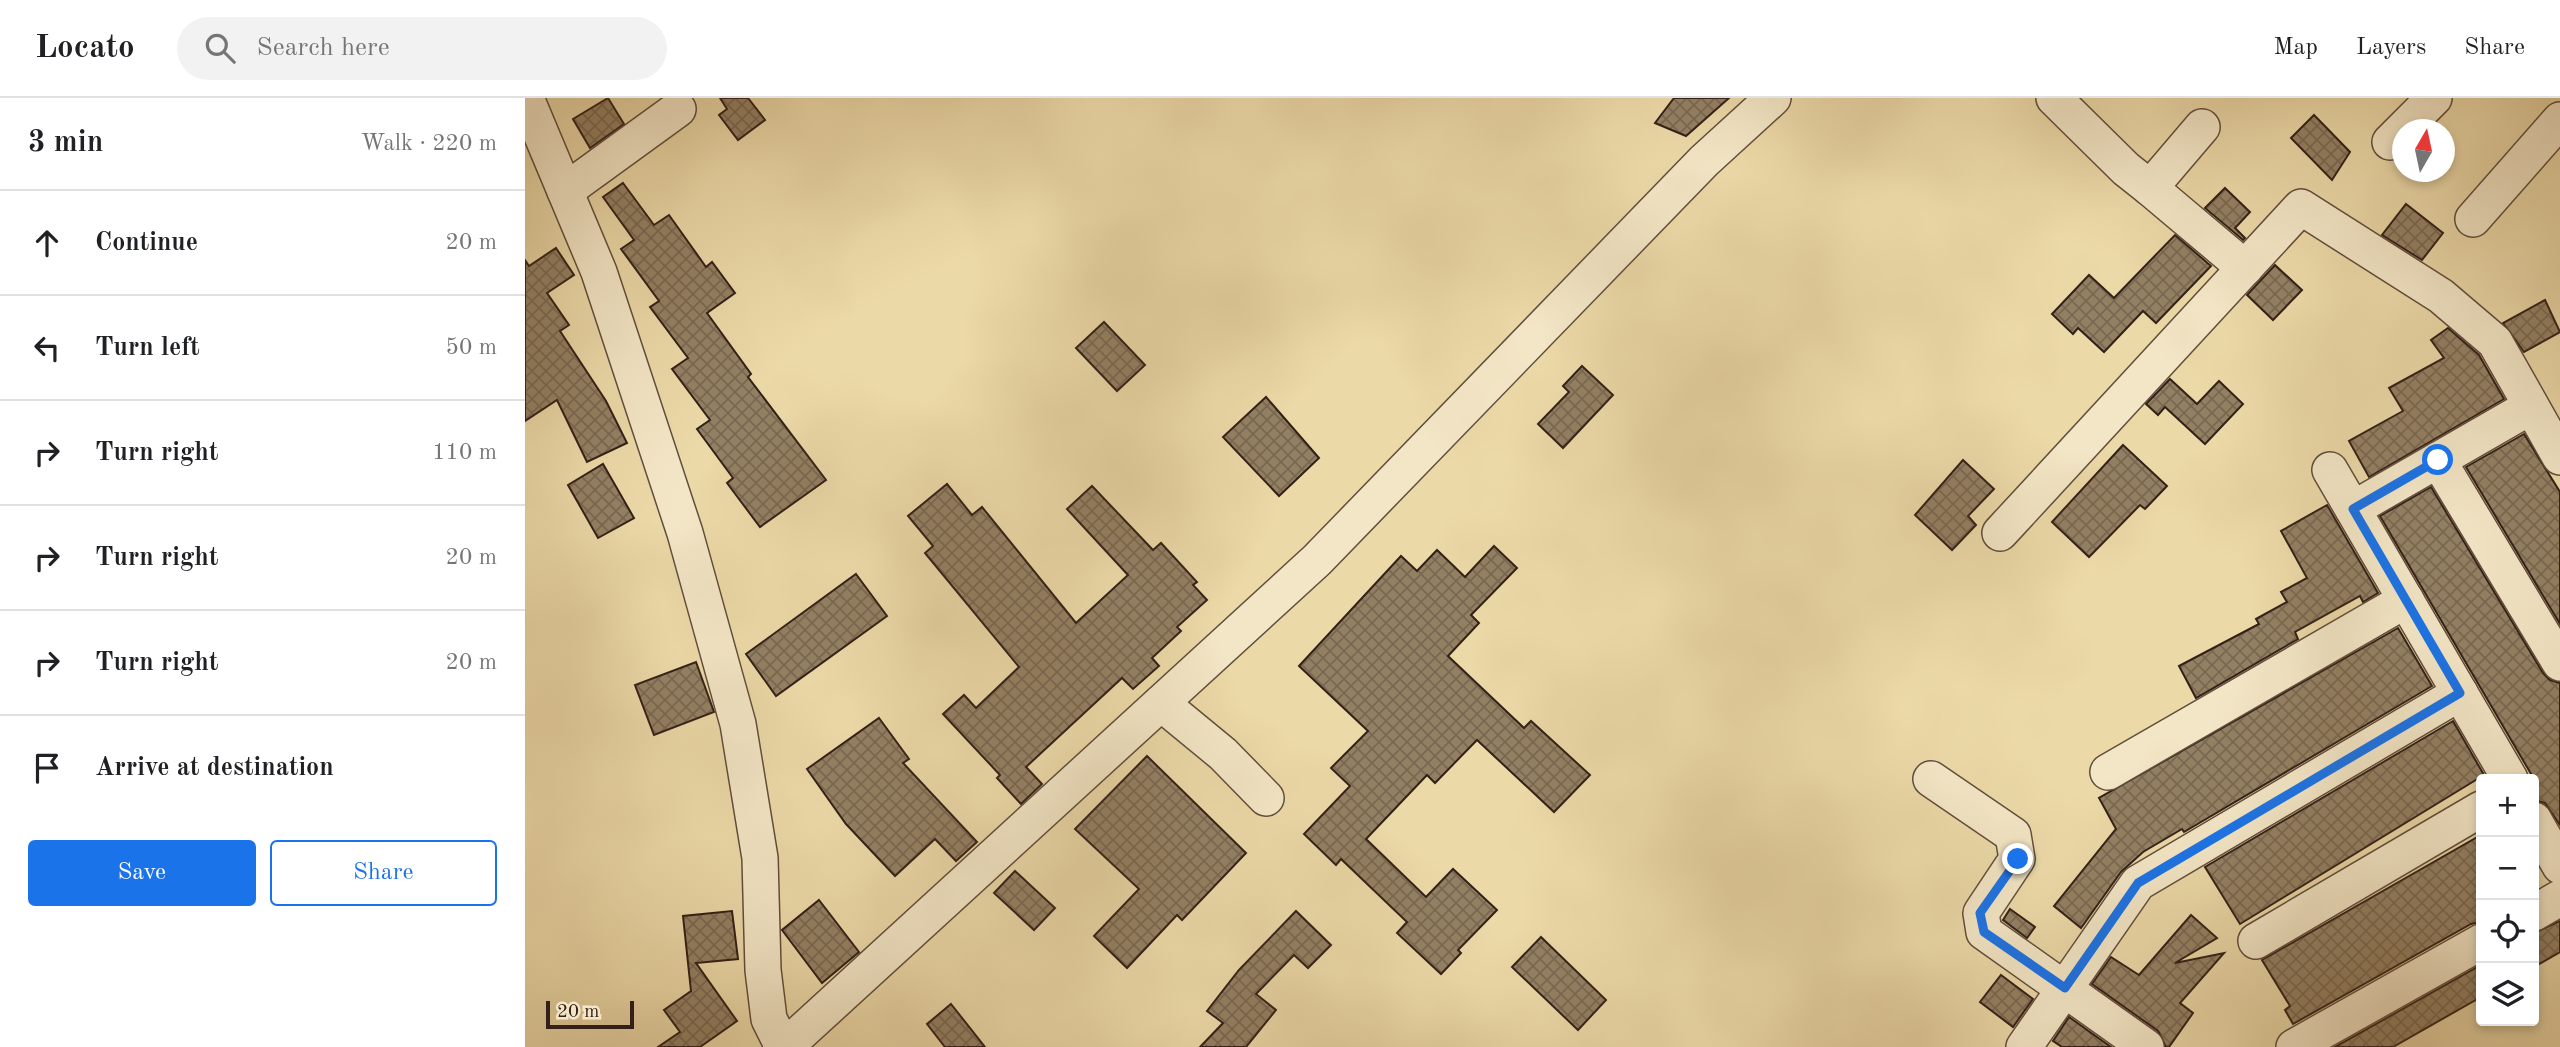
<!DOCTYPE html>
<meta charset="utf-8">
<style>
:root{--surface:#fff;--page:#f2f2f2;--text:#202124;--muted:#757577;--line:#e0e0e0;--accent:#1a73e8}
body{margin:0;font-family:"Old Standard TT",serif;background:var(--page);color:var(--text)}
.controls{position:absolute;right:21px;bottom:21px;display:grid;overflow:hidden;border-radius:7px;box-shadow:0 4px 10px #0003}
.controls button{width:63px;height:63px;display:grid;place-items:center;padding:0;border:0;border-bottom:2px solid var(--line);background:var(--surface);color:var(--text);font:35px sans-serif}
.compass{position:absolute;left:1867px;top:21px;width:63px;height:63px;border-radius:50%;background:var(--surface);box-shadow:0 4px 10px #0003;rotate:9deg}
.scale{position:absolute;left:21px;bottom:18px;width:88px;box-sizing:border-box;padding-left:7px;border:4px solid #332018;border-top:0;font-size:19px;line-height:24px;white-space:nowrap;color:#332018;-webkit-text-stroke:5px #f3e6c6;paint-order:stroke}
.stop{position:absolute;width:21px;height:21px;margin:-16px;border:5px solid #1a73e8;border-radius:50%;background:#fff}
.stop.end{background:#1a73e8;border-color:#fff;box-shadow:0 2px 7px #0008}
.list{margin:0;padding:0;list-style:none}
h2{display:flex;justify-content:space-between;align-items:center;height:91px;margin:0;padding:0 28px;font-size:30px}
h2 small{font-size:23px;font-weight:400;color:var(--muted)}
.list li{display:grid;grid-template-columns:46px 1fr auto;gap:21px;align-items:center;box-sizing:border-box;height:105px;padding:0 28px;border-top:2px solid var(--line)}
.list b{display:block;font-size:26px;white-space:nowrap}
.list em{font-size:23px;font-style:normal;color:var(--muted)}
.actions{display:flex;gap:14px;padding:21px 28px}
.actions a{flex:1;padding:16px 0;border:2px solid var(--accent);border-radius:7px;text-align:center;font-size:24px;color:var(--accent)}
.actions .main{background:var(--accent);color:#fff}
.icon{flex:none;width:38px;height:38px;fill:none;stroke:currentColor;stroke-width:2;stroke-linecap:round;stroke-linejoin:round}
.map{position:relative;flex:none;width:2035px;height:949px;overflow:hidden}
header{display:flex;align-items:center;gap:42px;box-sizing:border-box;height:98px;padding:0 35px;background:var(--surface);border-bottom:2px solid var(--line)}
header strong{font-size:33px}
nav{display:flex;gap:38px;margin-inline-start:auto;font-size:24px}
.search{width:490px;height:63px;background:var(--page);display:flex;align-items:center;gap:18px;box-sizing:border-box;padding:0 24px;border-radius:38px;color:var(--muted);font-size:26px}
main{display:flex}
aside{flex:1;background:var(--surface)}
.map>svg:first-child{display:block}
.building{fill:url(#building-cross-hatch);stroke:#332018;stroke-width:2}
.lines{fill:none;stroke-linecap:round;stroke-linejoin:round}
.minor-casing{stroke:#614e3c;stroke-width:38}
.minor{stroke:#f3e6c6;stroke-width:35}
.route{stroke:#1a73e8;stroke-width:9}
</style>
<header>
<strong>Locato</strong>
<div class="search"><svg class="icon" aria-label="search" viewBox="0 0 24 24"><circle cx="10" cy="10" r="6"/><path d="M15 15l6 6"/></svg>Search here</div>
<nav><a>Map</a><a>Layers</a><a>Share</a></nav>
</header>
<main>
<aside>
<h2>3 min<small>Walk · 220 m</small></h2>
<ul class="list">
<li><svg class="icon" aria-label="ahead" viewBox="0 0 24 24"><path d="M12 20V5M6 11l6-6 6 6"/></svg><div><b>Continue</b></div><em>20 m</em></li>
<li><svg class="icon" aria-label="left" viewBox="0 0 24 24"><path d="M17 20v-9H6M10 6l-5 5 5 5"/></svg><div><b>Turn left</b></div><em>50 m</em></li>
<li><svg class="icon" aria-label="right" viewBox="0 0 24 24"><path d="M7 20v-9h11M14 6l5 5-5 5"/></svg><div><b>Turn right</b></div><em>110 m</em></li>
<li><svg class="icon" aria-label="right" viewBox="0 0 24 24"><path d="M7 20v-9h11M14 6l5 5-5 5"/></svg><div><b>Turn right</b></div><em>20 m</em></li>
<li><svg class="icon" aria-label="right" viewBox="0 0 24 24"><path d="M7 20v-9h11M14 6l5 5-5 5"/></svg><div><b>Turn right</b></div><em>20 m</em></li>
<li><svg class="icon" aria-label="arrive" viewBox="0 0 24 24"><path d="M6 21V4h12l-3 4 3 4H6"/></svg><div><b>Arrive at destination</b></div></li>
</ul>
<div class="actions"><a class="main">Save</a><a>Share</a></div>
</aside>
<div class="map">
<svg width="2035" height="949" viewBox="0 0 2035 949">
<defs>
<pattern id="building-cross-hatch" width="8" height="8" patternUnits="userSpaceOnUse" patternTransform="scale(1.75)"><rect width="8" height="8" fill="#938063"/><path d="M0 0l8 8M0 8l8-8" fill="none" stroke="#796851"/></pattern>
</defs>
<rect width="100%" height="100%" fill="#ecd9a8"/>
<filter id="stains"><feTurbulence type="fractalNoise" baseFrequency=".00286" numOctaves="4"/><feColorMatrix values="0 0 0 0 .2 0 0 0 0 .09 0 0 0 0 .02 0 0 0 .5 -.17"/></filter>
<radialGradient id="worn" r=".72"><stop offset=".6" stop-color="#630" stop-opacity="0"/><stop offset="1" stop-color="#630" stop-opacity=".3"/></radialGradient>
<g class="building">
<polygon points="83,0 99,26 65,50 48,21"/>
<polygon points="195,0 223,0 240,22 213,42 194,17 202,11"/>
<polygon points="1149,0 1204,0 1161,38 1130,25"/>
<polygon points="1789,17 1825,54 1807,82 1766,40"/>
<polygon points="98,85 129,127 144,117 181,169 187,164 210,195 182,215 226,276 223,279 301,382 235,429 202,385 208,380 172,331 185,322 147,271 163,260 125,209 134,203 96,151 109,142 78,99"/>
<polygon points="1700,90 1725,114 1710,130 1720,140 1718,142 1680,110"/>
<polygon points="1881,106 1918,135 1897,162 1857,137"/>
<polygon points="1650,137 1686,168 1631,225 1618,213 1579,254 1553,230 1548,236 1527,216 1564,177 1589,200"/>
<polygon points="31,150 49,177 22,195 44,227 35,233 81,303 102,345 62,364 32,302 0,323 0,162 4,168"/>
<polygon points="1750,167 1777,192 1748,222 1722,197"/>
<polygon points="2020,202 2035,234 1999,254 1978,225"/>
<polygon points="579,224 620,267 592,293 551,250"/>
<polygon points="1923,230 1954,257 1979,301 1844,379 1824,343 1878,313 1864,290 1919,260 1906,242"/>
<polygon points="1057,268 1088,297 1038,350 1013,326 1044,294 1038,288"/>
<polygon points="1645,281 1672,306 1694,283 1718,306 1680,346 1640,309 1633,317 1621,306"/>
<polygon points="741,299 794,360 754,398 698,339"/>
<polygon points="1999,336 2035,394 2035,526 1941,369"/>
<polygon points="1598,347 1642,388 1620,411 1615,407 1564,459 1527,424"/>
<polygon points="1438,362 1469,391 1443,418 1451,427 1427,452 1390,417"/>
<polygon points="78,366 109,420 73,440 43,387"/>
<polygon points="422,386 447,417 457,409 551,525 603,477 542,411 567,388 628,452 636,445 672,484 668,487 682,502 652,529 656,533 627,560 634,568 608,591 597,580 501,669 517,686 496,706 472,680 475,677 418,616 439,597 451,610 494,569 400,455 408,448 383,418"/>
<polygon points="1906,389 2018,575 2025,582 2035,585 2035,727 2020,705 2009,702 2009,681 1855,418"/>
<polygon points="1802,407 1853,495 1838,504 1835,498 1770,534 1773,541 1671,600 1654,568 1734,526 1731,521 1762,504 1756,494 1782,480 1756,433"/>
<polygon points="969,448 992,470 946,517 954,525 923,558 999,630 1006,623 1065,677 1029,714 952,642 910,685 902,677 841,741 901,799 928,771 972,812 933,852 936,855 916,876 872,835 882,824 816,761 811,767 779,736 825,688 806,670 843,633 774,568 876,458 892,473 912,452 940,479"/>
<polygon points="331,476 362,518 251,598 221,556"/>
<polygon points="1873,530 1907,588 1659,734 1657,731 1618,754 1596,774 1556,830 1529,808 1591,731 1574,700"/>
<polygon points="171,564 189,614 129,637 110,587"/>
<polygon points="354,620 384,661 378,665 452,744 431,763 410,741 370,778 321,726 282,671"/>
<polygon points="1928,623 1959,677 1715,826 1680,769"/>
<polygon points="622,658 721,755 657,822 652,817 602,870 569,838 614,791 550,731"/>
<polygon points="1956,737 1956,824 1946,826 1768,926 1760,912 1765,908 1737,862"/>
<polygon points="490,773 530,810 509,832 469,795"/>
<polygon points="294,802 334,854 297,885 257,832"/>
<polygon points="1485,811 1510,829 1502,840 1478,822"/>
<polygon points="207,813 213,861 171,865 212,923 175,949 133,949 155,934 139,912 166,893 158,818"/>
<polygon points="771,813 806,847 783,870 769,857 731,896 751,912 721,949 675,949 698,925 682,913 714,872"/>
<polygon points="1666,817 1692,840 1650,865 1699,855 1655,905 1668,915 1644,949 1641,949 1633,933 1567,886 1586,859 1614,877"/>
<polygon points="2035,823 2035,854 2009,869 2009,835"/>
<polygon points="1016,839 1081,902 1053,932 987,869"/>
<polygon points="1956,867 1956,899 1868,949 1810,949"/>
<polygon points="1476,877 1508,901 1488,929 1455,904"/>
<polygon points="426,906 460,949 420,949 402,926"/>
<polygon points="1544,919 1586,949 1537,949 1528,943"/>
</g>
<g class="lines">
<g class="minor-casing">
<g id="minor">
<polyline points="1,0 74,174 160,435 213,626 235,760 238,872 244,921 258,949"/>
<polyline points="1529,0 1601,71 1625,90 1677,29"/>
<polyline points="1865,44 1909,0"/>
<polyline points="1625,90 1720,170"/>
<polyline points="40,93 153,11"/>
<polyline points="1948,121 2035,22"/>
<polyline points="1913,362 2035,565"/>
<polyline points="1805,372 1985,681"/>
<polyline points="1828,411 2005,309"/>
<polyline points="1475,435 1776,109 1916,198 1970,244 2035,359"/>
<polyline points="636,605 698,656 741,700"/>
<polyline points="1583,674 1881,502"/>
<polyline points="1406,681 1488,737 1492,761 1456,815 1459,834 1621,949"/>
<polyline points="2009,722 2035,768"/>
<polyline points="2009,815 2035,800"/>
<polyline points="1731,843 1956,711"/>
<polyline points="260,949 792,462 1179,63 1248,0"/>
<polyline points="1499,949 1613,785 1935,595"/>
<polyline points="1769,949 1956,844"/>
</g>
</g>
<use href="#minor" class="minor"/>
</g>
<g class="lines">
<polyline class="route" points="1493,761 1455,815 1459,834 1540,890 1613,785 1935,595 1828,411 1913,362"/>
</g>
<rect width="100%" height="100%" filter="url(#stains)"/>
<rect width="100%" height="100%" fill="url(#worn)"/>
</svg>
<div class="controls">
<button>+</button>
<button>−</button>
<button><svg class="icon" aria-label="locate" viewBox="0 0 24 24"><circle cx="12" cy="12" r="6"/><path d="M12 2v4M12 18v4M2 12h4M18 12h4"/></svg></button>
<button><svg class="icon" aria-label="layers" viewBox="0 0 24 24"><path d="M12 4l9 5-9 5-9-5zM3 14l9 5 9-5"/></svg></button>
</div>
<svg class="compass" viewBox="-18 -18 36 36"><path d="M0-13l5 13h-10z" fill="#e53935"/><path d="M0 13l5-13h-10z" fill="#757577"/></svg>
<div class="scale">20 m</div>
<div class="stop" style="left:1913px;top:362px"></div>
<div class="stop end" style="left:1493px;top:761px"></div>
</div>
</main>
